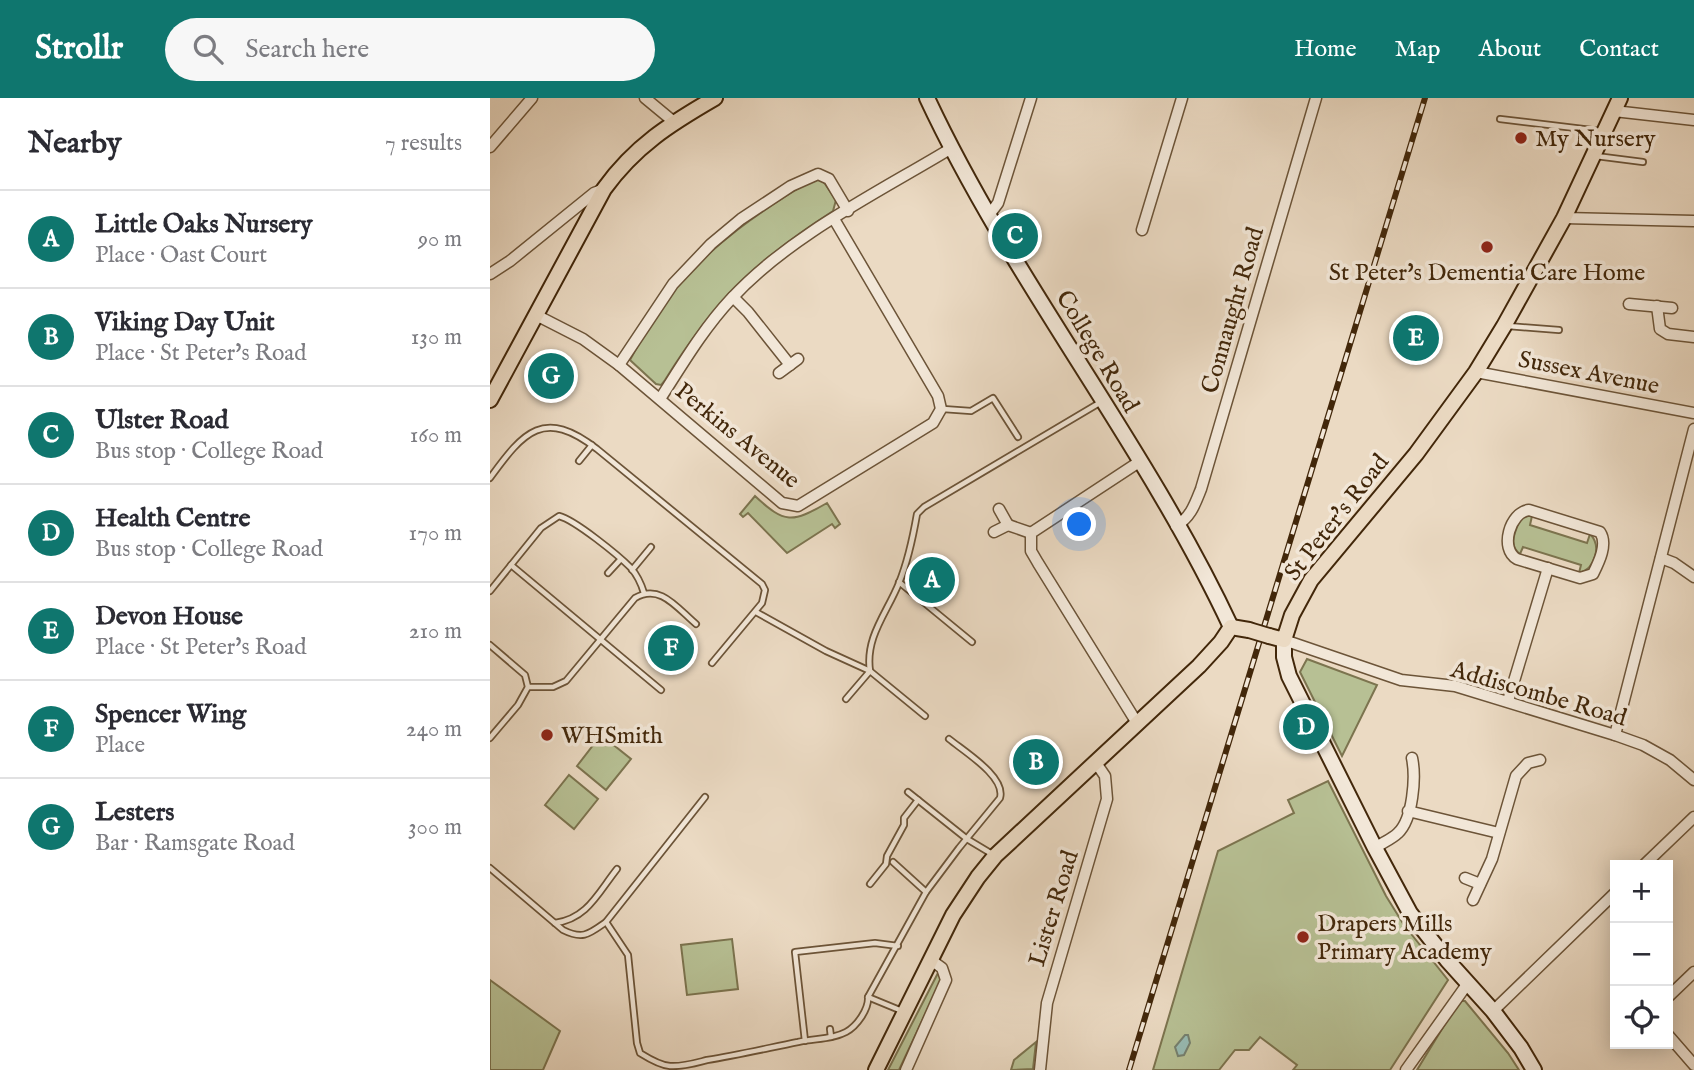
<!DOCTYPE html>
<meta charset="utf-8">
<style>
:root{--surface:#fff;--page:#f7f7f7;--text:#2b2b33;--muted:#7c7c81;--line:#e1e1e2;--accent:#0f766e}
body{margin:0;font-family:"IM FELL English",serif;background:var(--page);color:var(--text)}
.controls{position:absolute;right:21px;bottom:21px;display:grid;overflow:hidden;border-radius:0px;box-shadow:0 4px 18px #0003}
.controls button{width:63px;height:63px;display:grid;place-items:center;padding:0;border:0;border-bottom:2px solid var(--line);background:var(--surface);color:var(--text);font:35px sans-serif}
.you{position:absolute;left:590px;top:427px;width:24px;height:24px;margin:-18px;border:5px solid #fff;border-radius:50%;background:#1a73e8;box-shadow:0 0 0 10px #1a73e833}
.badge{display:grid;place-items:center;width:46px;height:46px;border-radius:50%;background:var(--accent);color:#fff;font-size:23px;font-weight:700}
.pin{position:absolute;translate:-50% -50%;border:4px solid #fff;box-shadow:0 2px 7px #0006}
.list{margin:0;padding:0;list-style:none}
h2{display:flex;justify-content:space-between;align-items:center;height:91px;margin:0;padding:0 28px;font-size:30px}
h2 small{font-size:23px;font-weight:400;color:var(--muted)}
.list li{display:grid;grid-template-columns:46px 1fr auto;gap:21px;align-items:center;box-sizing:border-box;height:98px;padding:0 28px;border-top:2px solid var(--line)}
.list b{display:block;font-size:26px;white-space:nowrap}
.list p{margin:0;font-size:23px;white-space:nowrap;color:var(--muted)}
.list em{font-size:23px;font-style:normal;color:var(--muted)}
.icon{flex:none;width:38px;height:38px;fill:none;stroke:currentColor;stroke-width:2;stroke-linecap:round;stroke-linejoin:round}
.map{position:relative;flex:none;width:1204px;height:972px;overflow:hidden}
header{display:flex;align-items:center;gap:42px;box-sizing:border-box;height:98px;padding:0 35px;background:var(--accent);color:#fff}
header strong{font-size:33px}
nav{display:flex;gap:38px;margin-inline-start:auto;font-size:24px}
.search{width:490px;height:63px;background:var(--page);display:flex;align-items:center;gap:18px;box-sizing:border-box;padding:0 24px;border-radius:38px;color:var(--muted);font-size:26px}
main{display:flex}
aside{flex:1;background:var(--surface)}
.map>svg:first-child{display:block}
.green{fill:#b7c094;stroke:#7c744f;stroke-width:2}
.water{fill:#98bbb3;stroke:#76806f;stroke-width:2}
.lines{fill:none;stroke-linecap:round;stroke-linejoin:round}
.service-casing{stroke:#6c5438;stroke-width:8}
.minor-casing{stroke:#6c5438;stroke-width:13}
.secondary-casing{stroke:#42270a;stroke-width:18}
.primary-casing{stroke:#42270a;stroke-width:18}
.service{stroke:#f2e7d8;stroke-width:4.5}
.minor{stroke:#f2e7d8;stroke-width:10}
.secondary{stroke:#f2e7d8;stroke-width:14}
.primary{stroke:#ebdac3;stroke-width:14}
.rail-casing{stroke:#42270a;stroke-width:6}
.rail{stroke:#f2e7d8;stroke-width:3.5;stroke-dasharray:10;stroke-linecap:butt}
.primary-bridge-casing{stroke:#42270a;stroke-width:18;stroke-linecap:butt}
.primary-bridge{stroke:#ebdac3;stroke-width:14}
.poi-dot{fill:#8f2418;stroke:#f2e7d8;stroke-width:2.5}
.labels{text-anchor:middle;stroke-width:7;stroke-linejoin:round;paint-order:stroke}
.poi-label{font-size:24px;fill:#42270a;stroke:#f2e7d8;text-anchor:start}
.street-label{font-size:24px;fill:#42270a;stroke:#f2e7d8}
</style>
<header>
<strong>Strollr</strong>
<div class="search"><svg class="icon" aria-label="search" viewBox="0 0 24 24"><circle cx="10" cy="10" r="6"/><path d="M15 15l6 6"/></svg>Search here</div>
<nav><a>Home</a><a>Map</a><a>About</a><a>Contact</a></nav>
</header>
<main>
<aside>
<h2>Nearby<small>7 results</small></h2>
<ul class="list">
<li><span class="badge">A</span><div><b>Little Oaks Nursery</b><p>Place · Oast Court</p></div><em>90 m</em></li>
<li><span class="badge">B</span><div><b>Viking Day Unit</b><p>Place · St Peter's Road</p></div><em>130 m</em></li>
<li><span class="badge">C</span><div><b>Ulster Road</b><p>Bus stop · College Road</p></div><em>160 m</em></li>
<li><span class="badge">D</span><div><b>Health Centre</b><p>Bus stop · College Road</p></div><em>170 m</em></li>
<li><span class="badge">E</span><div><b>Devon House</b><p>Place · St Peter's Road</p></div><em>210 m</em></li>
<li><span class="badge">F</span><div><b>Spencer Wing</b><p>Place</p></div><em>240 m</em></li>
<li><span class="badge">G</span><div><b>Lesters</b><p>Bar · Ramsgate Road</p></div><em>300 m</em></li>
</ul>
</aside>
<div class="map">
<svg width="1204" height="972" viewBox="0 0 1204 972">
<rect width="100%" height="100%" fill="#ebdac3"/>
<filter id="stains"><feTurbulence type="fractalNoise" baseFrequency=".00286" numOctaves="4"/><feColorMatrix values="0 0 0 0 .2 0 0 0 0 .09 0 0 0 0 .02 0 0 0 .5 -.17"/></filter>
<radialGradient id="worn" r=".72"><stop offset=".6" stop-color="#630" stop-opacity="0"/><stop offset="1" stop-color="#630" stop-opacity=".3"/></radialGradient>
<g class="green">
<path d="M324 81 333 83 346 102 343 113C265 163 224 203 175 282L171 287 166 286 140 262C153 239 165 214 182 194 222 146 271 112 324 81Z"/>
<path d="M265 398C295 426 302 425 337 405L350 426 345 430 342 426 297 455 258 415 253 419 250 416Z"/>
<path d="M1038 418H1042L1040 427 1097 445 1100 436C1112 448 1105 471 1089 475L1091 467 1033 449 1030 456C1017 447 1026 433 1030 421Z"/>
<polygon points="817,561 887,587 852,658 810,574"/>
<polygon points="111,637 141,661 116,692 87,668"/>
<polygon points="79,677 108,701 84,731 55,707"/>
<polygon points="838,683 896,798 914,827 958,882 900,972 803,972 807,967 770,939 759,952 745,952 729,972 663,972 728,753 804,715 798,702"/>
<polygon points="242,841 248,891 197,897 191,847"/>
<polygon points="448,875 451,879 449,887 409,972 398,972"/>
<polygon points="0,882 70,933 53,972 0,972"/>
<polygon points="969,903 975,903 1018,955 1029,972 927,972"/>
<polygon points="546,944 543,971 521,972 524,962"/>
</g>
<polygon class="water" points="695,937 698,937 700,945 694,957 688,958 685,949"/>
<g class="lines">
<g class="service-casing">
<g id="service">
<polyline points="1010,21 1110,33"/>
<polyline points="1106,58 1153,64"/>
<polyline points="1018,228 1069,232"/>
<polyline points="453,311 481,313 503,300 528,339"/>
<polyline points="89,363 102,347"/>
<path d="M0 380C34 333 54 310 107 351L272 486 275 492 272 505 222 565"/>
<polyline points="21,467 171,592"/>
<polyline points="142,472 161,449"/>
<polyline points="118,475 130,462"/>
<polyline points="409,484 482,544"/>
<path d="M0 493 51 430 69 418C85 422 128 457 141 470 147 477 151 485 154 495"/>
<polyline points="266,514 336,553 380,573 435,618"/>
<polyline points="0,547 35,577 38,589 28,607 0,640"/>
<path d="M38 589H63L76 583 145 500C170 485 187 510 206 526"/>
<path d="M356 601 380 573C375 539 397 515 409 485 418 463 423 439 427 416L434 409 611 304"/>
<polyline points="418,694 477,741 502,756"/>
<polyline points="403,764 436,794"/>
<path d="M0 770 73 832C93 842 99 836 116 824L215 699"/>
<polyline points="380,786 396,766 397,758 414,727 414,720 428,702"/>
<path d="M116 824 138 857 147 945 150 955C158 960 169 967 180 968 192 969 205 965 217 962 248 957 278 950 308 944 324 940 341 942 356 934 367 928 379 911 378 899L436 794 469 750 510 700C516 679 475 654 459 641"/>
<path d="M65 825C97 821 108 795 127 771"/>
<polyline points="378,899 412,913"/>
<polyline points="340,931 341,939"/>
<polyline points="315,943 305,854 385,845 408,848"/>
</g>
</g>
<g class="minor-casing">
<g id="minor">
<polyline points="155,0 184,24"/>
<polyline points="1124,13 1204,22"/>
<polyline points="0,49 42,0"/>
<polyline points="499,117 508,105 541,0"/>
<polyline points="1074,120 1204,123"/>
<polyline points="652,132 692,0"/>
<polyline points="0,176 20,163 104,95 114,91"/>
<polyline points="243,199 258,214 300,267"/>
<polyline points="1139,206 1182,210"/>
<polyline points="1167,208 1170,231 1178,236 1204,239"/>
<polyline points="46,217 93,241 129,267 292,405 308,408 443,325 451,311 448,298 344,121"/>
<polyline points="129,267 183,186 221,146 251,121 301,88 328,76 339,81 358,113"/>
<polyline points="986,274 1204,315"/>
<polyline points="289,275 308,261"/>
<path d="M170 301C192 267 213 231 241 201 299 138 387 95 460 51"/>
<path d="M1039 412 1110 434C1118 446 1109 464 1103 476L1090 480 1027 461C1009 451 1020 414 1039 412Z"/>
<polyline points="518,427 541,435"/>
<path d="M686 428C701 419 705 406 711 391L826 0"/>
<polyline points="504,434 518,427 509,411"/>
<polyline points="1171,460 1184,465 1204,479"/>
<polyline points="794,542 911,582 965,588 1125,637 1153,647 1180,662 1204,682"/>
<polyline points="1018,603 1058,470"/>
<polyline points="647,625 548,465 541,453 541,435 649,364"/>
<polyline points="1125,637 1204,331"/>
<polyline points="918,713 1009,735"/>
<path d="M885 750C892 745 902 741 908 735 923 721 926 679 922 660"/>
<polyline points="1154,767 1204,719"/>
<polyline points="975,780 990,786"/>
<polyline points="983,802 1002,761 1026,678 1038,665 1050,662"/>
<polyline points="1178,899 1204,874"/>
<polyline points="1003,913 1125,795"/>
<polyline points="1178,937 1204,967"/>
<polyline points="416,972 456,882 452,870 441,862"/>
<polyline points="550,972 557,905 617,701 615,678 606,665"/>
<polyline points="916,972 978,885"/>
</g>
</g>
<g class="secondary-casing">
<g id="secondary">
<path d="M437 0C523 184 655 345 741 529"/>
<polyline points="794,542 794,559 799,578 885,750 920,815 957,862 1003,913 1031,950 1044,972"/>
</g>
</g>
<g class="primary-casing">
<g id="primary">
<path d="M0 302 114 91C145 48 180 26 225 0"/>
<polyline points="779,538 794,542 802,517 821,482 926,356 986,274 1014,228 1074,120 1130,0"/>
<polyline points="386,972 463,817 488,779 505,758 709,568 731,544 741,529 759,532"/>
</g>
</g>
<use href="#service" class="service"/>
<use href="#minor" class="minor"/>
<use href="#secondary" class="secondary"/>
<use href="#primary" class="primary"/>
<g class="rail-casing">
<polyline id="rail" points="639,972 935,0"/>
</g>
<use href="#rail" class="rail"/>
<g class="primary-bridge-casing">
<polyline id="primary-bridge" points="759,532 779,538"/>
</g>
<use href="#primary-bridge" class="primary-bridge"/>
</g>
<g class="poi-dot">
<circle cx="1031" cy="40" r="7"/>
<circle cx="997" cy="149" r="7"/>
<circle cx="57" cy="637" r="7"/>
<circle cx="813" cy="839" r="7"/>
</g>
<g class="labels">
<g class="poi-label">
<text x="1045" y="48">My Nursery</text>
<text x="997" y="182" text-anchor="middle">St Peter's Dementia Care Home</text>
<text x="71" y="645">WHSmith</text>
<text x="827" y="833">Drapers Mills<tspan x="827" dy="28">Primary Academy</tspan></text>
</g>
<g class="street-label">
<text transform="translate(742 212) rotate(-74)" y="8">Connaught Road</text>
<text transform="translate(608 253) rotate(59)" y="8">College Road</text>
<text transform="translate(1099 274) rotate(11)" y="8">Sussex Avenue</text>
<text transform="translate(248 337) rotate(39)" y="8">Perkins Avenue</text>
<text transform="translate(846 419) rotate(-52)" y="8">St Peter's Road</text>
<text transform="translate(1049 595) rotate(16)" y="8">Addiscombe Road</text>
<text transform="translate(563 810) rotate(-73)" y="8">Lister Road</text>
</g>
</g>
<rect width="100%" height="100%" filter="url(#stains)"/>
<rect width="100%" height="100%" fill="url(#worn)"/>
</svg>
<div class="controls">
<button>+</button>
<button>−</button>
<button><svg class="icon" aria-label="locate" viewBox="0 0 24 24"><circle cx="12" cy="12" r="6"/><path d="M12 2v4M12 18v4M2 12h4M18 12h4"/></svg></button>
</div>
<div class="you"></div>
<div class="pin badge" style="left:442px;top:482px">A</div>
<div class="pin badge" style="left:546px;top:664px">B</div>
<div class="pin badge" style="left:525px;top:138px">C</div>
<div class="pin badge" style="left:816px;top:629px">D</div>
<div class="pin badge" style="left:926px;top:240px">E</div>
<div class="pin badge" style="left:181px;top:550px">F</div>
<div class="pin badge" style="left:61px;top:278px">G</div>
</div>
</main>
